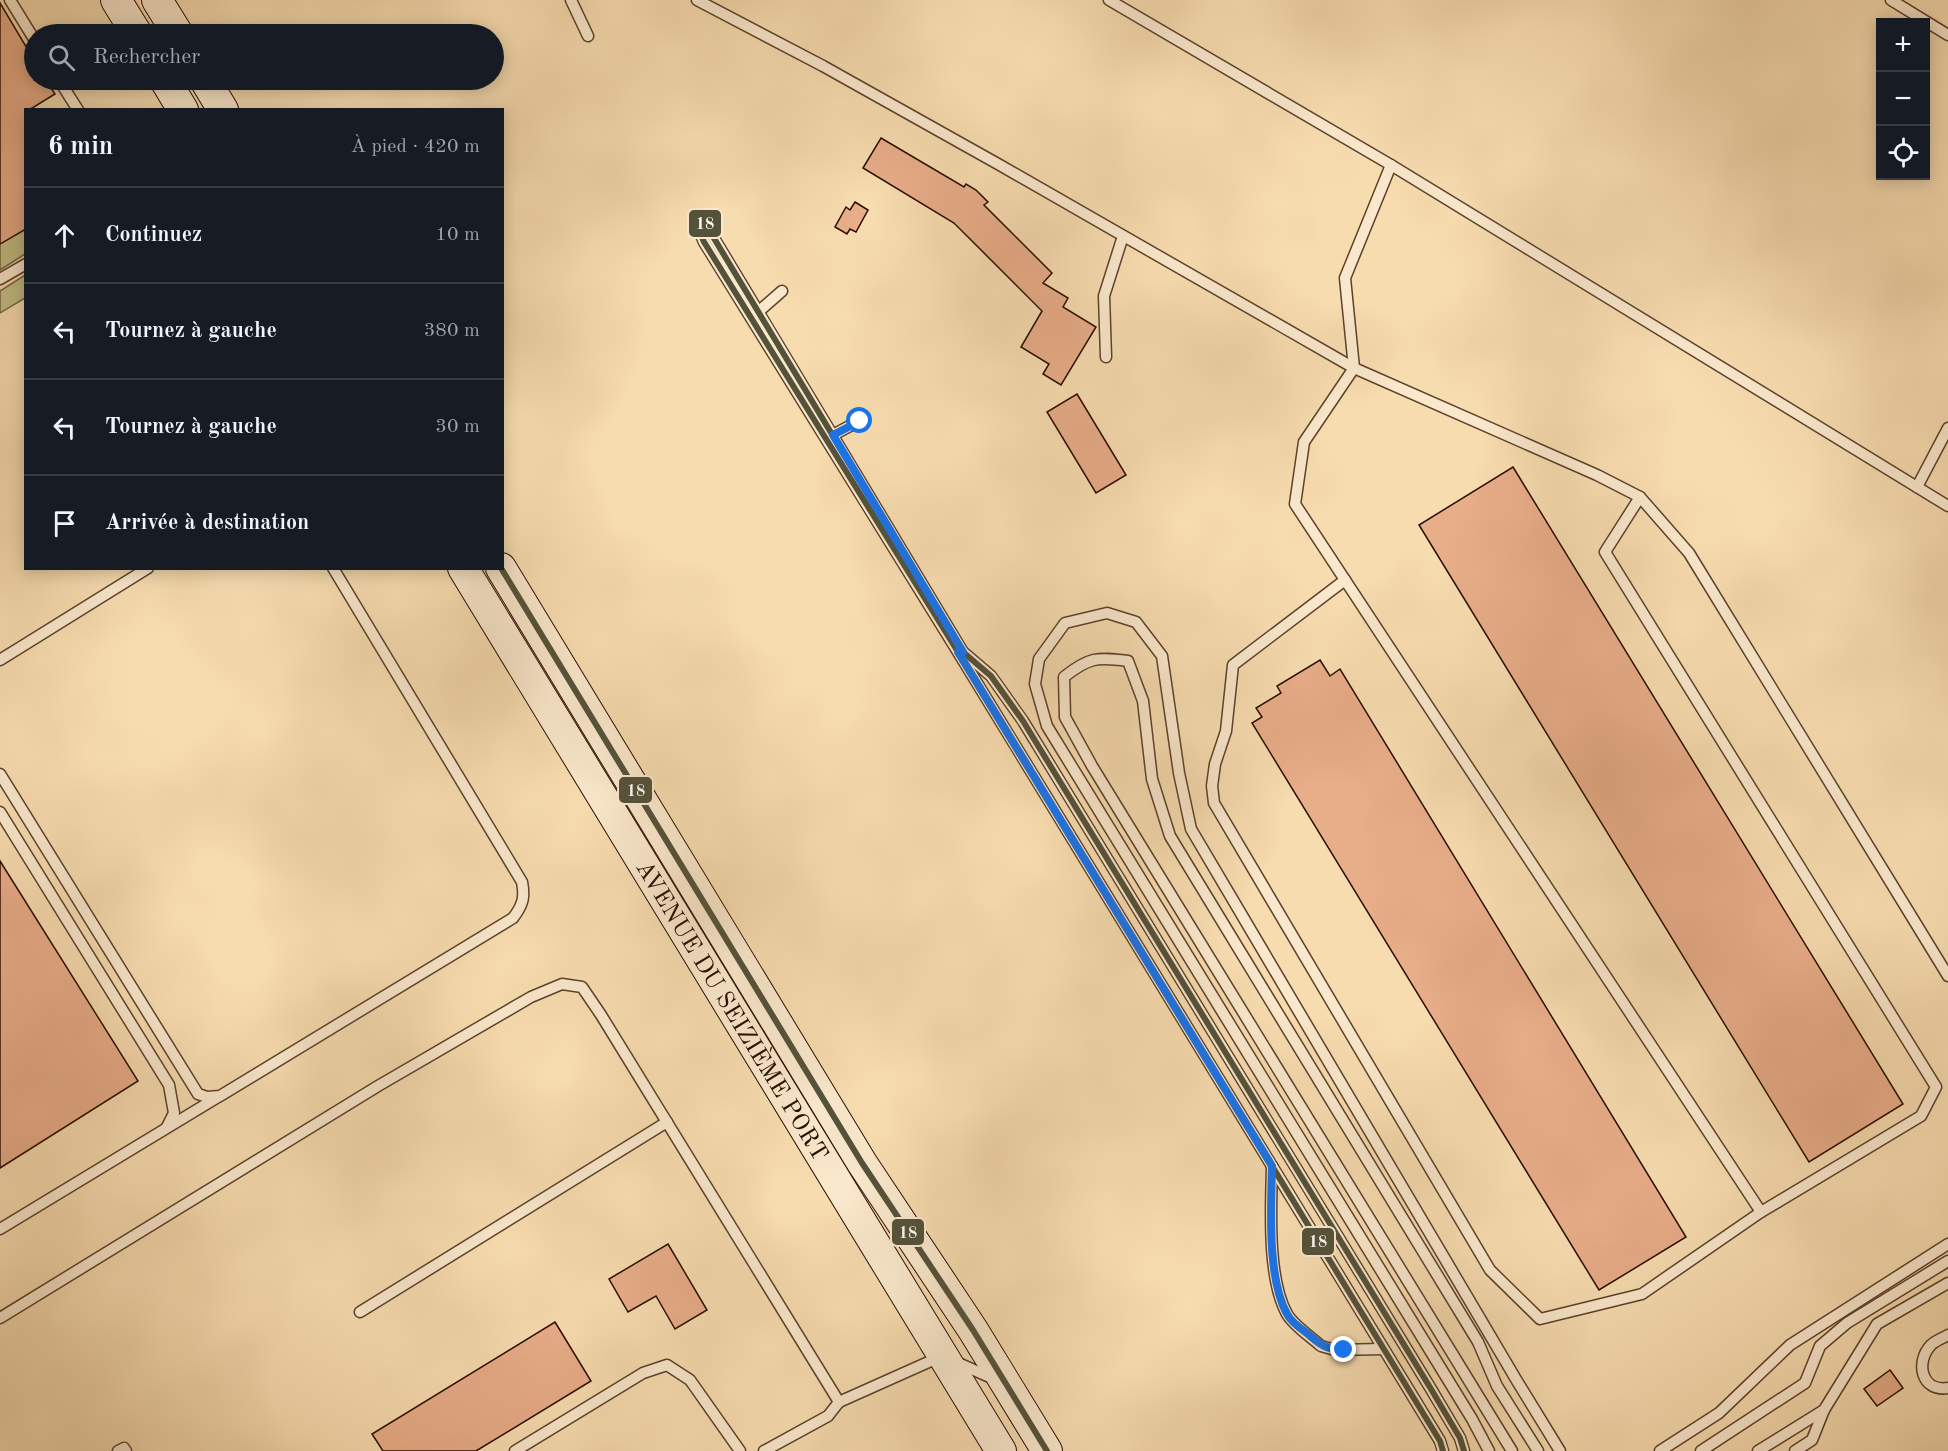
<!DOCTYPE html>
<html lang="fr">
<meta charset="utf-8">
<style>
:root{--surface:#171b24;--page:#242831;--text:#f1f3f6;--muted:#9ea1a6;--line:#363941}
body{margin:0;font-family:"Old Standard TT",serif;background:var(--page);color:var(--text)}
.controls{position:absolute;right:18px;top:18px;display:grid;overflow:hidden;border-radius:0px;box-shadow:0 3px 15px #0003}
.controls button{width:54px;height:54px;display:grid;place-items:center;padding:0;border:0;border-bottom:2px solid var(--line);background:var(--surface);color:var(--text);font:30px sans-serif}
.stop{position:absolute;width:18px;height:18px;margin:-14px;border:4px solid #1a73e8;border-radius:50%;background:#fff}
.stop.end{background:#1a73e8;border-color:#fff;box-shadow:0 2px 6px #0008}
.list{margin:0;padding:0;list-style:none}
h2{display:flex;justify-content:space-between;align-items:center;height:78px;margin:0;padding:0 24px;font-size:26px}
h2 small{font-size:20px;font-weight:400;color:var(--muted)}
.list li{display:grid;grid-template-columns:39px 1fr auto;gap:18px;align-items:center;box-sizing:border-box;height:96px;padding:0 24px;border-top:2px solid var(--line)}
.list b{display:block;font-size:22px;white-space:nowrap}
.list em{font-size:20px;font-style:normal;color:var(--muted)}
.icon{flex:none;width:33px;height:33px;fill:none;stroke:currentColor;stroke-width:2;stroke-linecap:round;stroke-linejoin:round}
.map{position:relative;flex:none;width:1948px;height:1451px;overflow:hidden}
.search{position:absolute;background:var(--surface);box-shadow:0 3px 15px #0003;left:24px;top:24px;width:480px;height:66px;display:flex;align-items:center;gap:15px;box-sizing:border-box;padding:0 21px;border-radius:33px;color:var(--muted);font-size:22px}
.panel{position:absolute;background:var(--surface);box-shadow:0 3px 15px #0003;left:24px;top:108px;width:480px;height:462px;border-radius:0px}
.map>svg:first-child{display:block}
.green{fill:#c3bf87;stroke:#766644;stroke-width:1.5}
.building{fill:#e8ad89;stroke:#290d00;stroke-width:1.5}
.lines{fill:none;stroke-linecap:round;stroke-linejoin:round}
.lane-casing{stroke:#5c412c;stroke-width:13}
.secondary-casing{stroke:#290d00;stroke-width:32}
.lane{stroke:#fae8cc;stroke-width:10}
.secondary{stroke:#fae8cc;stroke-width:30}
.bus-1-casing{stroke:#fae8cc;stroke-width:10}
.bus-1{stroke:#54523a;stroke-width:6}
.route{stroke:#1a73e8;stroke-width:8}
.labels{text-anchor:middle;stroke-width:4.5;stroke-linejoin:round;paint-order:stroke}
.street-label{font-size:24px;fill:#290d00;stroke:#fae8cc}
.line-badge{stroke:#fae8cc;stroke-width:2}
.badge-label{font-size:16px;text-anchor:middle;font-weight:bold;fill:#fff}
</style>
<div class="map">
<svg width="1948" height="1451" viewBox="0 0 1948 1451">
<rect width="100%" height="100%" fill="#f7dcb0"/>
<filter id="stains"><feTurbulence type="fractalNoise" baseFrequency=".00333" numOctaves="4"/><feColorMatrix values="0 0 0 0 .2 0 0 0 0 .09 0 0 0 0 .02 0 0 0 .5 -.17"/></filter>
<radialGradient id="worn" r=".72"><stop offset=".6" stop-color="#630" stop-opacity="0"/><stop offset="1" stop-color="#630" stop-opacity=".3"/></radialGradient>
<g class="green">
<polygon points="25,229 25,254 0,270 0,244"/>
<polygon points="25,275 25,298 0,313 0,291"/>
</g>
<g class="building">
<polygon points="0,3 34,60 34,80 46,80 55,94 29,110 26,110 26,229 0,244"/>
<polygon points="881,138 964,187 966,184 976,190 988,202 984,205 1052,273 1043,283 1068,298 1063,307 1096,327 1061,385 1043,374 1049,364 1021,347 1042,311 954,223 863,168"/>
<polygon points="855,202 868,210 856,232 850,229 847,234 835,227 846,207 850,210"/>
<polygon points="1077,394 1126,475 1096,493 1047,412"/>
<polygon points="1513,467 1903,1104 1809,1162 1419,525"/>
<polygon points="1320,660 1330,676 1340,669 1686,1237 1599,1290 1252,723 1262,717 1256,708 1281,693 1277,686"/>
<polygon points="0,861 138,1081 0,1168"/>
<polygon points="668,1244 707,1310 675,1329 656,1296 628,1312 609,1279"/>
<polygon points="555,1322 591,1381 476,1451 383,1451 372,1434"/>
<polygon points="1890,1370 1903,1388 1877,1406 1864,1389"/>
</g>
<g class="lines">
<g class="lane-casing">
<g id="lane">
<polyline points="10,0 34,39"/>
<polyline points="571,0 588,36"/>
<polyline points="697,0 823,66 998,164 1354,368 1597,475 1640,497 1689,553 1948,976"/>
<polyline points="1109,0 1391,165 1948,506"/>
<polyline points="1891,0 1948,35"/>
<polyline points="59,80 78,110"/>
<polyline points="1391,165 1345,278 1354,368 1304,442 1295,504 1761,1212 1921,1116 1936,1087 1605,552 1640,497"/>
<polyline points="0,279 26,264"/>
<polyline points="758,312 782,291"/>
<polyline points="1106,357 1104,296 1123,236"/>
<polyline points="833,435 859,421"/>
<polyline points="1917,487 1948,428"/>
<polyline points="1345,580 1233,665 1226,731 1215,764 1212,786 1214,803 1490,1270 1540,1319 1642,1294 1761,1212"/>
<polyline points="0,660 148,568"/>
<path d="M0 774 198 1094 207 1097 220 1096 513 918C523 905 525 897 522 882L333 568"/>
<polyline points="0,812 169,1085 174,1113 167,1127"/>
<path d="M1272 1166C1271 1207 1267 1278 1287 1314 1294 1326 1310 1336 1321 1346L1335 1350 1383 1349"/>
<polyline points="0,1229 218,1097"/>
<polyline points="360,1312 667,1122"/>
<polyline points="0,1318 378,1086 531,997 562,984 582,987 601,1015 839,1402 942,1356"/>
<path d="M1948 1335C1943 1338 1935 1341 1931 1345 1915 1362 1921 1392 1948 1388"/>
<polyline points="956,1362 994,1379"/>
<polyline points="118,1451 124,1448 126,1451"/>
<polyline points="515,1451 643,1373 667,1365 690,1380 740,1451"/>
<polyline points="764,1451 828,1416 839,1402"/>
<polyline points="1443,1451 1440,1441 955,647 704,242 698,228 703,220 963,652 991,676 1023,721 1431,1389 1460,1438 1464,1451"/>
<polyline points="1489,1451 1472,1419 1047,726 1035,684 1039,659 1065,623 1107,613 1136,622 1162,656 1179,773 1191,829 1517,1381 1560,1451"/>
<path d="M1512 1451 1092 766 1065 717 1064 677C1089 657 1097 657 1128 661L1143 701 1152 779 1170 836 1478 1342 1497 1386 1538 1451"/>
<polyline points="1660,1451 1719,1413 1790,1345 1948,1244"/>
<polyline points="1701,1451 1805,1383 1820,1346 1847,1323 1948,1261"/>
<polyline points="1758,1451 1824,1410 1877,1324 1948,1283"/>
<polyline points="1795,1451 1812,1440 1824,1410"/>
</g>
</g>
<g class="secondary-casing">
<g id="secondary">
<polyline points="116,0 137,34"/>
<polyline points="157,0 178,34"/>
<polyline points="165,80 183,110"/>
<polyline points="205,80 223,110"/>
<path id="s1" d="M463 568 1001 1451"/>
<polyline points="501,568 862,1163 973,1330 1047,1451"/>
</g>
</g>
<use href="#lane" class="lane"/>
<use href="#secondary" class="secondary"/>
<g class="bus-1-casing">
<g id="bus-1">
<polyline points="501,568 862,1163 973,1330 1047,1451"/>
<polyline points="1443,1451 1440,1441 955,647 704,242 698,228 703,220 963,652 991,676 1023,721 1431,1389 1460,1438 1464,1451"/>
</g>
</g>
<use href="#bus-1" class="bus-1"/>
</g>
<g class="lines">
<path class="route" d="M860 421 833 435 963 652H958L1272 1166C1271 1207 1267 1278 1287 1314 1291 1322 1300 1328 1307 1333 1319 1344 1327 1350 1344 1350"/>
</g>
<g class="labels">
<g class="street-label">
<text dy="8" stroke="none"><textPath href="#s1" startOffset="518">AVENUE DU SEIZIÈME PORT</textPath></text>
</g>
</g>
<g class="line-badge">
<rect x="688" y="209" width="34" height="29" rx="6" fill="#54523a"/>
<rect x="618" y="776" width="35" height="28" rx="6" fill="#54523a"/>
<rect x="891" y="1218" width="34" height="28" rx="6" fill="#54523a"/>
<rect x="1301" y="1227" width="34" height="29" rx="6" fill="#54523a"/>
</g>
<g class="badge-label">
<text x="705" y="229">18</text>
<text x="636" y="796">18</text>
<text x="908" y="1238">18</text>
<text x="1318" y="1247">18</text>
</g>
<rect width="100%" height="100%" filter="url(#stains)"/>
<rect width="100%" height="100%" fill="url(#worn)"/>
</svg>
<div class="controls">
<button>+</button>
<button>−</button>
<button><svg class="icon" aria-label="locate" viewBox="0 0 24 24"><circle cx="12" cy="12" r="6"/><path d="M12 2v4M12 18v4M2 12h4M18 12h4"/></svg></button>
</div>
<div class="stop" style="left:860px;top:421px"></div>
<div class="stop end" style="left:1344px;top:1350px"></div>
<div class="search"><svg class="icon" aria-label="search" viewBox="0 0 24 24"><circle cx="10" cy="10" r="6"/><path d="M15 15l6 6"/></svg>Rechercher</div>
<section class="panel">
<h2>6 min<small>À pied · 420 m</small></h2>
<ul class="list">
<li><svg class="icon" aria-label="ahead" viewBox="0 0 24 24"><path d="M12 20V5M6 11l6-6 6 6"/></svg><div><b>Continuez</b></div><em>10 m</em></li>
<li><svg class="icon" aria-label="left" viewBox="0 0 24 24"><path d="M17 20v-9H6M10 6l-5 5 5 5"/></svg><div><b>Tournez à gauche</b></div><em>380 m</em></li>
<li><svg class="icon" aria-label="left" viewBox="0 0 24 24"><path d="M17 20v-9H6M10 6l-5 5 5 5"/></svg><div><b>Tournez à gauche</b></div><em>30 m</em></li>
<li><svg class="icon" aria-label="arrive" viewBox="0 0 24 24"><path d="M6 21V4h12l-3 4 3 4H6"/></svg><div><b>Arrivée à destination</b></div></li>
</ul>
</section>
</div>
